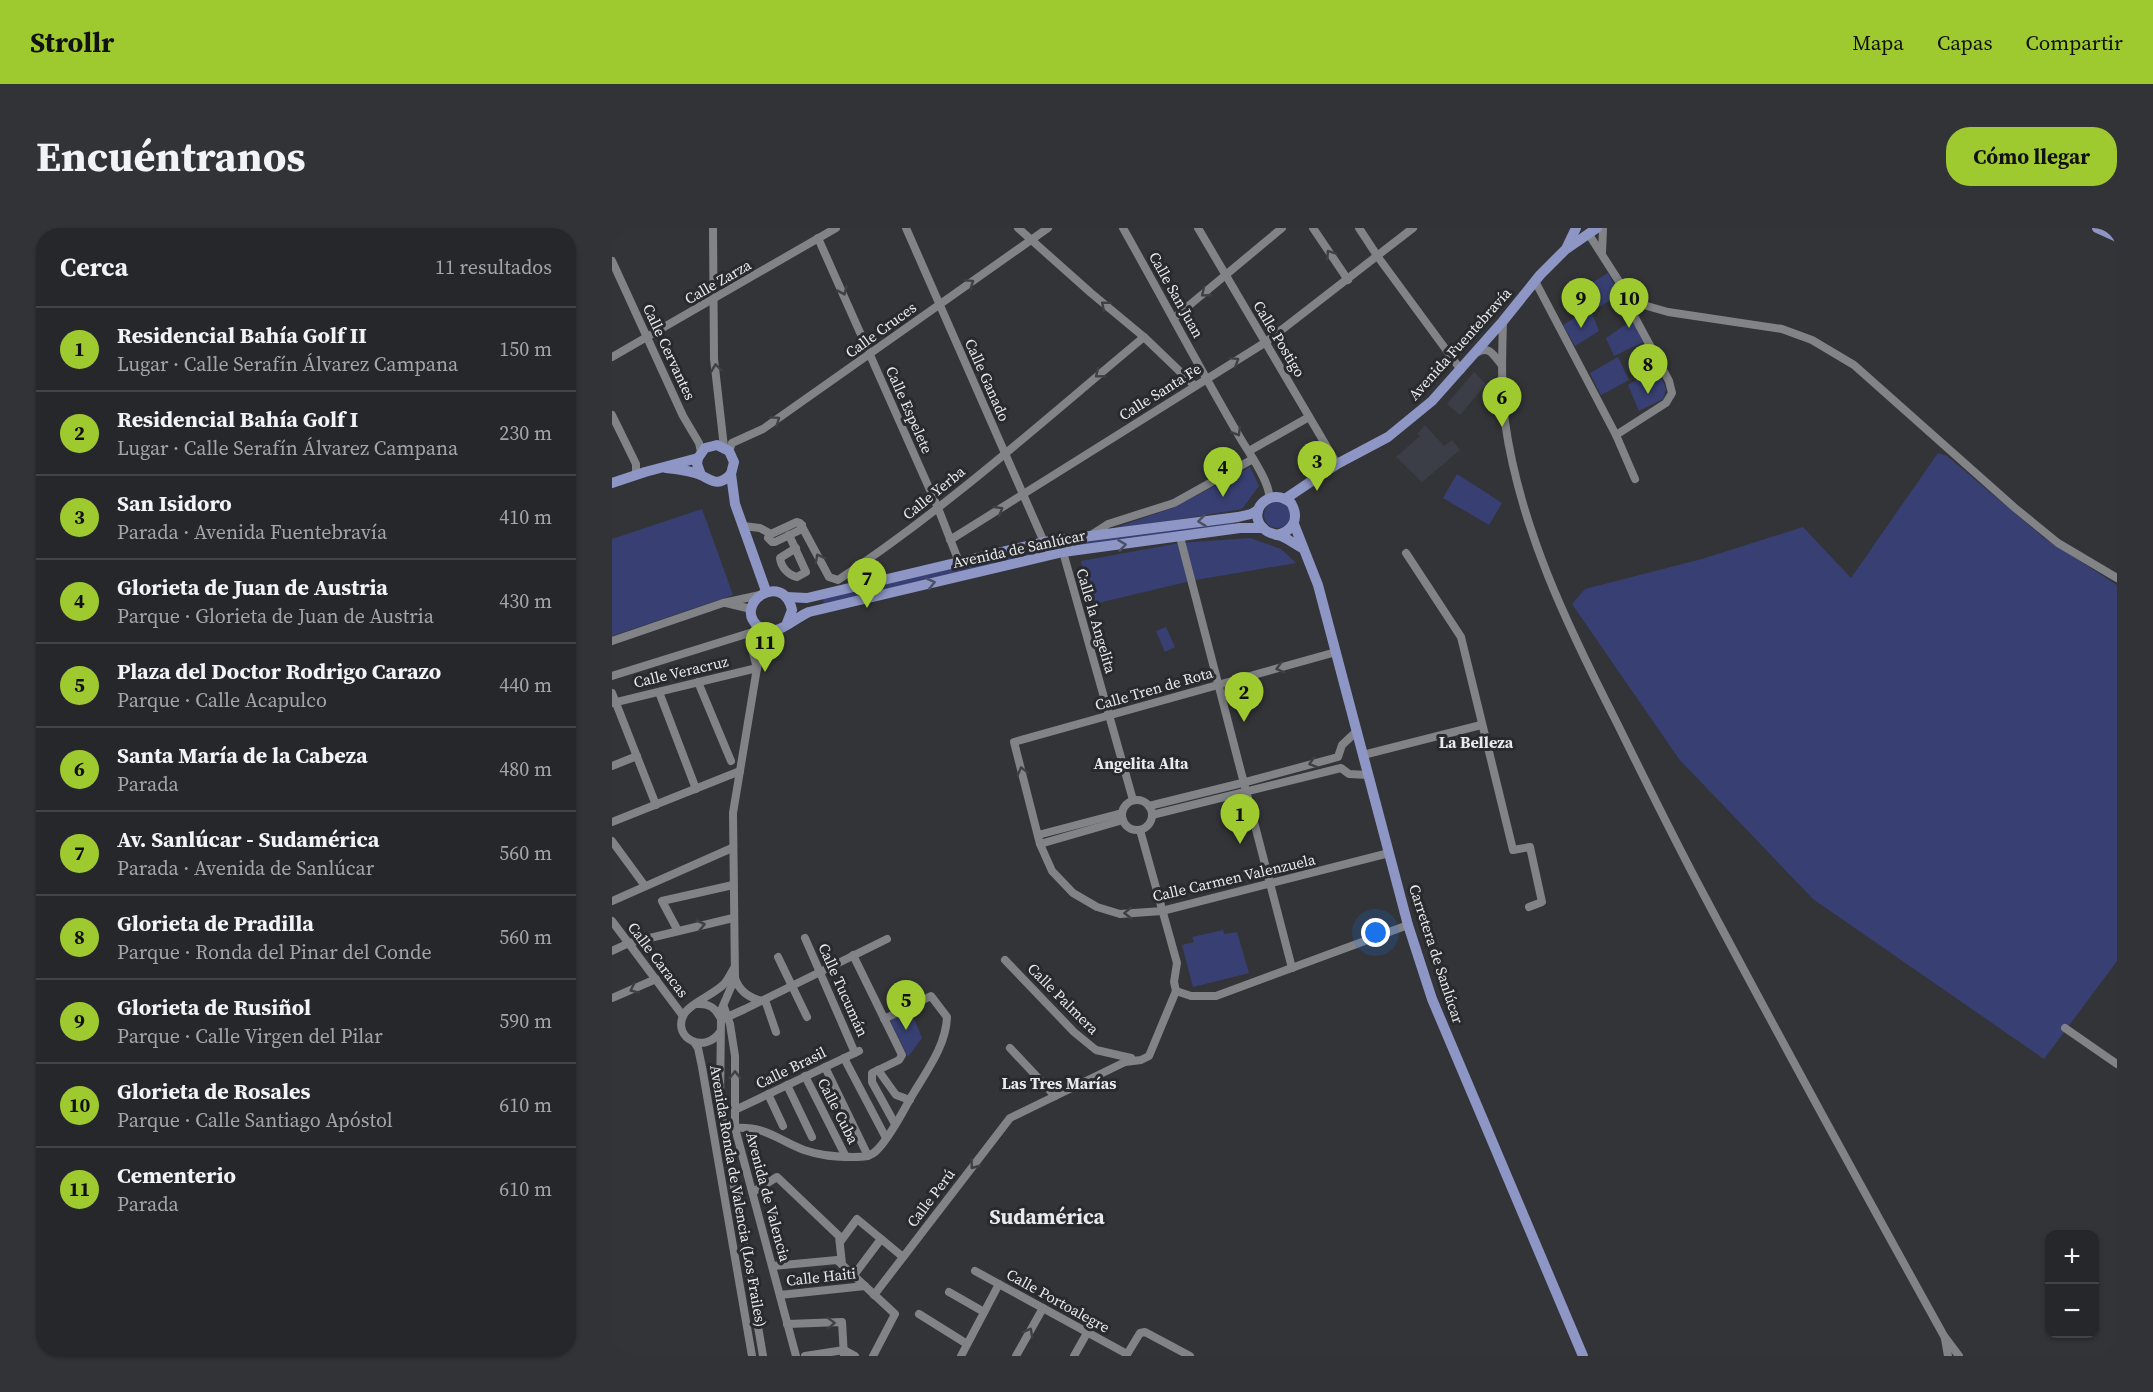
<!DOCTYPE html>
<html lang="es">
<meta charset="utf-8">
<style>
:root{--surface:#26272a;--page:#323336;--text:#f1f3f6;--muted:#a4a5a8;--line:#424447;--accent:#9eca2f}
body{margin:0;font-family:"Source Serif 4",serif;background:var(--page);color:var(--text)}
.controls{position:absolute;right:18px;bottom:18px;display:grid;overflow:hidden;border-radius:12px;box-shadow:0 2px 4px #0004}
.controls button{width:54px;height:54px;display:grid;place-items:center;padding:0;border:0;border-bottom:2px solid var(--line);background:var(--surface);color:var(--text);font:30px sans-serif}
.you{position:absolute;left:764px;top:705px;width:21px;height:21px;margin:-15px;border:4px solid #fff;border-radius:50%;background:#1a73e8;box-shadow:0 0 0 9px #1a73e833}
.badge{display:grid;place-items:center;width:39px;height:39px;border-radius:50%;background:var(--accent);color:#111;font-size:20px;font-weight:700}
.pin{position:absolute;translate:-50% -50px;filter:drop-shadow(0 2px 3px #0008)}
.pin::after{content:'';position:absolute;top:32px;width:21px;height:18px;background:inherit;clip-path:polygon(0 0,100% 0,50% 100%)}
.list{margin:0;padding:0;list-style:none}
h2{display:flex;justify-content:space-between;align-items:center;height:78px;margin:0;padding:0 24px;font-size:26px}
h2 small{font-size:20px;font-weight:400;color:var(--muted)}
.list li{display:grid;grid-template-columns:39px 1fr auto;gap:18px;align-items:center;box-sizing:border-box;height:84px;padding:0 24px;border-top:2px solid var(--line)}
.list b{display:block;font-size:22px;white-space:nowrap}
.list p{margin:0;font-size:20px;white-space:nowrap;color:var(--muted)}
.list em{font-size:20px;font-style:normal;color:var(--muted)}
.map{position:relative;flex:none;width:1505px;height:1128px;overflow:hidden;border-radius:24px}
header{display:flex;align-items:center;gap:36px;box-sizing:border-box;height:84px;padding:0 30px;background:var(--accent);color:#111}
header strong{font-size:28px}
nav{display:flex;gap:33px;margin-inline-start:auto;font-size:21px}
.intro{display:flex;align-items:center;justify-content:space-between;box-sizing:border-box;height:144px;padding:0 36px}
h1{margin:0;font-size:42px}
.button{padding:15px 27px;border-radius:24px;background:var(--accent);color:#111;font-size:21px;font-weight:700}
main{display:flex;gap:36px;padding:0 36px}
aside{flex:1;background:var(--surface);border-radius:24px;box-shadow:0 2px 4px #0004}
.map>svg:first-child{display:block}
.built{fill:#3b3e47}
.green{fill:#384073}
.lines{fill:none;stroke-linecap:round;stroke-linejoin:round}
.minor{stroke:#828387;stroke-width:8}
.major{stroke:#8d96c5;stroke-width:10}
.oneway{stroke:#3f4044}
.oneway2{stroke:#4c5063}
.labels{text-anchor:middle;stroke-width:6;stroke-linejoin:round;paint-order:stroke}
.street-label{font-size:15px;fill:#e9eaec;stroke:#292a2e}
.neighbourhood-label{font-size:16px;font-weight:bold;fill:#e9eaec;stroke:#292a2e}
.district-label{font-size:21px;font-weight:bold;fill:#e9eaec;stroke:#292a2e}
</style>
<header>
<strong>Strollr</strong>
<nav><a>Mapa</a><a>Capas</a><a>Compartir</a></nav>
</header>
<div class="intro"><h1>Encuéntranos</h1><a class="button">Cómo llegar</a></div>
<main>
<aside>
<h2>Cerca<small>11 resultados</small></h2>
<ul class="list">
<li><span class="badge">1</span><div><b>Residencial Bahía Golf II</b><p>Lugar · Calle Serafín Álvarez Campana</p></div><em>150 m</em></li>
<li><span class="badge">2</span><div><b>Residencial Bahía Golf I</b><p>Lugar · Calle Serafín Álvarez Campana</p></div><em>230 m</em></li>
<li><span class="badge">3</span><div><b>San Isidoro</b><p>Parada · Avenida Fuentebravía</p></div><em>410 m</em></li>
<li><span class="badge">4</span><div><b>Glorieta de Juan de Austria</b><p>Parque · Glorieta de Juan de Austria</p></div><em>430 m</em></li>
<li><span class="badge">5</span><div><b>Plaza del Doctor Rodrigo Carazo</b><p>Parque · Calle Acapulco</p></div><em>440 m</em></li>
<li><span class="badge">6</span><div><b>Santa María de la Cabeza</b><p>Parada</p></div><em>480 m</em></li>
<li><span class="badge">7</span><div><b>Av. Sanlúcar - Sudamérica</b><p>Parada · Avenida de Sanlúcar</p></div><em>560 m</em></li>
<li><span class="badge">8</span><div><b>Glorieta de Pradilla</b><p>Parque · Ronda del Pinar del Conde</p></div><em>560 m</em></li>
<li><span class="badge">9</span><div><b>Glorieta de Rusiñol</b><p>Parque · Calle Virgen del Pilar</p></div><em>590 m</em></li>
<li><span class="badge">10</span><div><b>Glorieta de Rosales</b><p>Parque · Calle Santiago Apóstol</p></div><em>610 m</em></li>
<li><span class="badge">11</span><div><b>Cementerio</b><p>Parada</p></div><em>610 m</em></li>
</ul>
</aside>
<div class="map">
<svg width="1505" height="1128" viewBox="0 0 1505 1128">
<rect width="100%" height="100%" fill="#333438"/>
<g class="built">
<polygon points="862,144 874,156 848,187 835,176"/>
<polygon points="813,197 832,218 840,212 848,222 810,254 784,229 808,208 805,206"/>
</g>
<g class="green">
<polygon points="996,45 1007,67 982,82 970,61"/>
<polygon points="978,80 987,103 963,118 951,97"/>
<polygon points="1022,91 1031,114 1002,128 994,110"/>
<polygon points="1006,129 1017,152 989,167 978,145"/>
<polygon points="1046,140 1054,161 1051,171 1027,183 1016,157"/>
<polygon points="1326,225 1335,228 1432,310 1505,357 1505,733 1432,831 1201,671 1067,531 960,376 973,361 1090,331 1191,299 1239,350"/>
<polygon points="638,239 647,258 630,281 494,303 563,279"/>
<polygon points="845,246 890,275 877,297 831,270"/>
<circle cx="665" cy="287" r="13"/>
<polygon points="90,281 121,367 0,408 0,311"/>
<polygon points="622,293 622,299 447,322 212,377 211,370 434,319"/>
<polygon points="638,310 669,321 684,335 578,353 478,377 469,333 568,315"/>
<polygon points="554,399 563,419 553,424 544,403"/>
<polygon points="611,702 612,706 625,704 637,745 581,759 570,717 582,714 580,709"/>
<polygon points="298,781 310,810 296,829 278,793"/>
</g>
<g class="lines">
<g class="minor">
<polyline points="101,0 102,131 112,219"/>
<polyline points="294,0 432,314"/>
<polyline points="406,0 479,65 532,109 583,158"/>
<path d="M511 0C551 71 589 143 630 213 638 226 659 256 657 270"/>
<polyline points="586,0 725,236"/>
<polyline points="701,0 736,52"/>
<polyline points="747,0 766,29 849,142"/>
<polyline points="976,5 1008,55 1020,67 1035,78 1056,84 1170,101 1200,112 1242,137 1403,280 1446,315 1505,350"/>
<polyline points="206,10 326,280 347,334"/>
<polyline points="990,25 991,0"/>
<polyline points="0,33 71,188 87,215 89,224"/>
<polyline points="923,53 1004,207 1023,251"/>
<polyline points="562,90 670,0"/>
<path d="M891 93C890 127 889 161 893 194 908 300 956 399 1004 493 1033 552 1062 611 1093 669 1171 816 1251 962 1332 1108L1347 1128"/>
<path d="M864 125C878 117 881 127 889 136"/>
<polyline points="0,129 224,0"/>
<polyline points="0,187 24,236 24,247"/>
<polyline points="1004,207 1054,175 1060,165 1057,153 1006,58"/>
<polyline points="117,223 120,215 151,201 436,0"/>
<polyline points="637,223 697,189"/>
<path d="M131 298 148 300 159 306 185 294 188 295 217 349 226 352C335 280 432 192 532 109"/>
<polyline points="159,306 156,310 160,314 163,314 188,302 190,297"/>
<path d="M177 307 194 344 185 349C176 347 169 339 168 330L184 320"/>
<polyline points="479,307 496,296 562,275 641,231"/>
<polyline points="568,309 680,740"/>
<polyline points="338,312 654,114 801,0"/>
<polyline points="451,324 521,572"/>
<polyline points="794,325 849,409 901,622 918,619 930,674 917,679"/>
<polyline points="114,375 139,381"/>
<polyline points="144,400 141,425 145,440"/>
<polyline points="0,413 111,375 148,367"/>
<polyline points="724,424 402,514 428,616 440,643 461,665 485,679 508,686 550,683 777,625"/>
<polyline points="0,448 144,403"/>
<polyline points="86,454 119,533"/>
<polyline points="47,464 84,561"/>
<polyline points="0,465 44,577"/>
<polyline points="0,475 145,440"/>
<polyline points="751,527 869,497"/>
<polyline points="0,538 25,528"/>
<circle cx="525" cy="587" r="15"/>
<polyline points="537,578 630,555 726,529 730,517 745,503"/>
<polyline points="540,587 729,540 737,546 756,547"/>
<polyline points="0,594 128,543"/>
<polyline points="528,602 565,735 562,754 564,763"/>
<polyline points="426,607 510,585"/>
<polyline points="0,613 33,658"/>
<polyline points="428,616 511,592"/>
<polyline points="0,673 120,620"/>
<polyline points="0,693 71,788"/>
<polyline points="66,703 50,673 121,657"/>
<polyline points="193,710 243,825"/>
<polyline points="0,723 17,715 121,690"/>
<polyline points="241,727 290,827 287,832 260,845 260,854 283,896"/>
<polyline points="166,729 195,789"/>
<polyline points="393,732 462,804 484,822 519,830"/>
<path d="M123 750C127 763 138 770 150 773"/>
<polyline points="564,763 579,768 604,768 796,697"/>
<polyline points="0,770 44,751"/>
<polyline points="153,772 164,804"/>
<path d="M85 776C97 775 104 780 109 791L108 876 151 1128"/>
<polyline points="112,779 118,796 123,828 123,900 184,1128"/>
<polyline points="107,787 123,750 121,585 145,440 154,409 161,403"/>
<polyline points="111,791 133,781 275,711"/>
<polyline points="1453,800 1505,836"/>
<path d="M108 804C93 826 61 811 71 788 76 776 103 766 112 756 116 752 119 745 122 740"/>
<polyline points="82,814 86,820 90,839 140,1128"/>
<polyline points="398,820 443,868"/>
<polyline points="232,830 274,910"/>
<polyline points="213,839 256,928"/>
<polyline points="266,842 284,867 298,872"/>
<polyline points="193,848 234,929"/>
<polyline points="175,857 200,909"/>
<polyline points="156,866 171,898"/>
<polyline points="123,882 247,823"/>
<path d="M123 900C154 898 166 912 192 922 209 928 223 929 241 929 251 929 259 929 266 921 279 907 289 887 298 871 313 845 334 819 335 789L319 768 272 791"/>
<polyline points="141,964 165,949 227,1008 230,1036"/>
<polyline points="228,1014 245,991 291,1029"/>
<polyline points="161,1038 225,1032 283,1086 261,1128"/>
<polyline points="363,1043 515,1126"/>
<polyline points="242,1047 269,1011"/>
<polyline points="337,1064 372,1084"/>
<polyline points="168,1067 253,1058"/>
<polyline points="262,1067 398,890 513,834 529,832 537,828 564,763"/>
<polyline points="307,1086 355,1116"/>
<polyline points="175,1096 230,1094 232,1128"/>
<polyline points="1333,1111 1336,1128"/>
<polyline points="193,1128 232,1122 243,1128"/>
<polyline points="349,1128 387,1056"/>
<polyline points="404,1128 431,1080"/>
<polyline points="462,1128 475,1105"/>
<polyline points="514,1128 528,1105 533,1104 578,1128"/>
</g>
<g class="major">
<polyline points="1485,0 1505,9"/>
<polyline points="955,19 964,0"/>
<path d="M54 240C64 241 74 242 83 245 98 249 104 262 119 246"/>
<polyline points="89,247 85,236 86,230 93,220 105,217 117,223 122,234 119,246 123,276 154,363"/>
<polyline points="0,255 33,244 86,230"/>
<polyline points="673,271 725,236 776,209 820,173 891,93 928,47 953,22 985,0"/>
<polyline points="682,296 706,357 796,697 820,771 971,1128"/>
<path d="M664 307C681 304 688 290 679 275 658 257 633 284 652 301 657 306 663 306 669 308 676 311 683 316 690 320"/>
<polyline points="174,369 195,370 432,314 626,289 639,286 646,282"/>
<path d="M175 395 180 382C171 341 119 377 147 399 152 403 158 404 164 402 174 400 187 388 197 384L451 324 628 300H651"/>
</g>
</g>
<defs><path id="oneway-chevron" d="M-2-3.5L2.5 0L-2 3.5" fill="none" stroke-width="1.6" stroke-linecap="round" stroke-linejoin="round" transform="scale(1.5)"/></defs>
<g class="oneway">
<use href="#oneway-chevron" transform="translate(718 26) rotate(-124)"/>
<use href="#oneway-chevron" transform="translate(358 55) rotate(-35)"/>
<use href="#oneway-chevron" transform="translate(231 63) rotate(66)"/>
<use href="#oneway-chevron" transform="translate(593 65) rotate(141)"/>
<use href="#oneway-chevron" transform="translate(493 77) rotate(-140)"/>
<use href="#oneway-chevron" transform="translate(623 133) rotate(-32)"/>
<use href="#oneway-chevron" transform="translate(104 140) rotate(-97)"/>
<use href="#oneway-chevron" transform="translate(487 146) rotate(141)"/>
<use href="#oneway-chevron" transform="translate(164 192) rotate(-35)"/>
<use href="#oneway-chevron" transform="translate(625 204) rotate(59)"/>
<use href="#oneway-chevron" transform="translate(387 282) rotate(-31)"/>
<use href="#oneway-chevron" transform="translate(207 330) rotate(-118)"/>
<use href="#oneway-chevron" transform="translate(668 440) rotate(165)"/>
<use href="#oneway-chevron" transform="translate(701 535) rotate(164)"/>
<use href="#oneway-chevron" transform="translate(410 543) rotate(-104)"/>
<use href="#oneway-chevron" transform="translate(516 685) rotate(179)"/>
<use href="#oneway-chevron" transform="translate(89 697) rotate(-13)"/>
<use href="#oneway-chevron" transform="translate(22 761) rotate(156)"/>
<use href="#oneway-chevron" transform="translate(123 847) rotate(-90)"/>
<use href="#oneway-chevron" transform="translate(362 937) rotate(127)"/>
<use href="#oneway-chevron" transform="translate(219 1095) rotate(-2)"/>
<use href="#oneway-chevron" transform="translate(417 1104) rotate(-61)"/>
</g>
<g class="oneway2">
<use href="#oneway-chevron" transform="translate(590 293) rotate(173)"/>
<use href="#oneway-chevron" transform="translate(510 317) rotate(-7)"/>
<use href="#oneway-chevron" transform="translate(319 355) rotate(-13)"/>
</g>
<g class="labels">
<g class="street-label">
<text transform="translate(106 54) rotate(-30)" y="5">Calle Zarza</text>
<text transform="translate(564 67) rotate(61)" y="5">Calle San Juan</text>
<text transform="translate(269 102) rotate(-36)" y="5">Calle Cruces</text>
<text transform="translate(667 111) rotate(59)" y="5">Calle Postigo</text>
<text transform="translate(848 116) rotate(-48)" y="5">Avenida Fuentebravía</text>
<text transform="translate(57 124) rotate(65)" y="5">Calle Cervantes</text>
<text transform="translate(375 152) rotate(66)" y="5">Calle Ganado</text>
<text transform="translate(548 164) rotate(-32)" y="5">Calle Santa Fe</text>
<text transform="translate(297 182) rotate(66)" y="5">Calle Espelete</text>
<text transform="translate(322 265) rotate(-39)" y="5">Calle Yerba</text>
<text transform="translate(407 321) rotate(-12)" y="5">Avenida de Sanlúcar</text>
<text transform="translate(484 393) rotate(74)" y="5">Calle la Angelita</text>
<text transform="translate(69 444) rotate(-13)" y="5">Calle Veracruz</text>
<text transform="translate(542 461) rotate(-16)" y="5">Calle Tren de Rota</text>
<text transform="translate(622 650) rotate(-13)" y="5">Calle Carmen Valenzuela</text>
<text transform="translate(824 726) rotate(72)" y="5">Carretera de Sanlúcar</text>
<text transform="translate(46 732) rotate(53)" y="5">Calle Caracas</text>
<text transform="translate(231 762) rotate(66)" y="5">Calle Tucumán</text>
<text transform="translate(451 771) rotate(45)" y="5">Calle Palmera</text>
<text transform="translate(179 840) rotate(-26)" y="5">Calle Brasil</text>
<text transform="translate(226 883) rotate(63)" y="5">Calle Cuba</text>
<text transform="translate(126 968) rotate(80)" y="5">Avenida Ronda de Valencia (Los Frailes)</text>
<text transform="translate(156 969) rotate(75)" y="5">Avenida de Valencia</text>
<text transform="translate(319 970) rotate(-53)" y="5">Calle Perú</text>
<text transform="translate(209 1049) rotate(-6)" y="5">Calle Haiti</text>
<text transform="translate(446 1073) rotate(29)" y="5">Calle Portoalegre</text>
</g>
<g class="neighbourhood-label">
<text x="864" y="520">La Belleza</text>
<text x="529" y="541">Angelita Alta</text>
<text x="447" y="861">Las Tres Marías</text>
</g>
<g class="district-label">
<text x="435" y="996">Sudamérica</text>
</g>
</g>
</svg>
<div class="controls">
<button>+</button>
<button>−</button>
</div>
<div class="you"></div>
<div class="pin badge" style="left:628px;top:616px">1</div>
<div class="pin badge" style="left:632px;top:494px">2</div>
<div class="pin badge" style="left:705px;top:263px">3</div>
<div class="pin badge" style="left:611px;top:269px">4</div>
<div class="pin badge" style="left:294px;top:802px">5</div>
<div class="pin badge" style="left:890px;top:199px">6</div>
<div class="pin badge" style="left:255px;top:380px">7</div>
<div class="pin badge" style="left:1036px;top:166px">8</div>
<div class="pin badge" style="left:969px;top:100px">9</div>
<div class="pin badge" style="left:1017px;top:100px">10</div>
<div class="pin badge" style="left:153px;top:444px">11</div>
</div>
</main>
